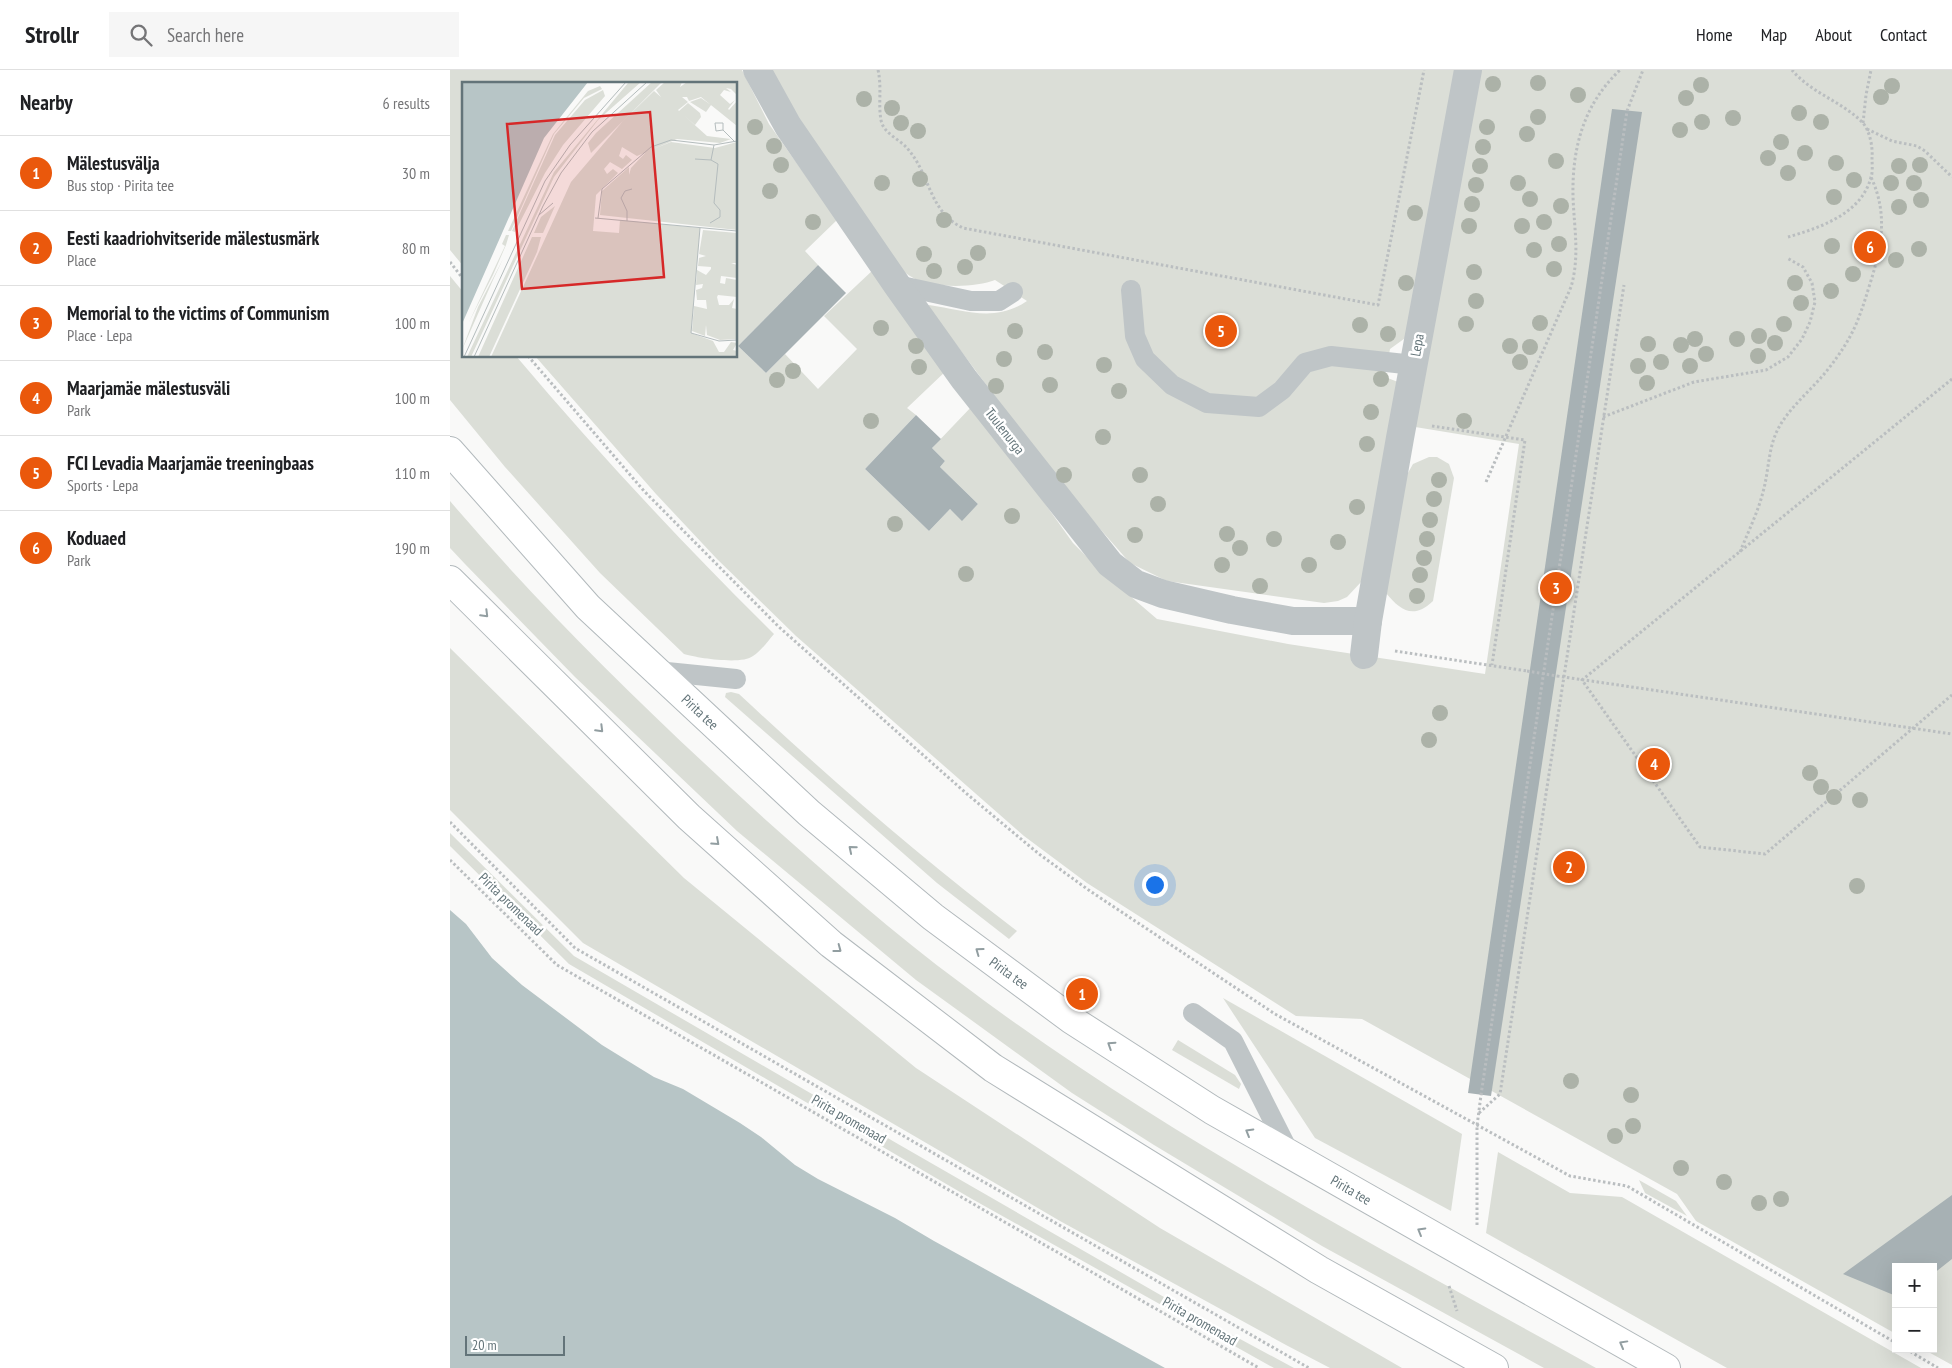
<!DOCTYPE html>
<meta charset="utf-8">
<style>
:root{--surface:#fff;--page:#f6f6f6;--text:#202124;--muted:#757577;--line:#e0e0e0;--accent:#ea580c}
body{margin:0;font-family:"PT Sans Narrow",sans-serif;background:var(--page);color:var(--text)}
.controls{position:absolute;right:15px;bottom:15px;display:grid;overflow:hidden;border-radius:0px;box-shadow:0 5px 20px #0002}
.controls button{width:45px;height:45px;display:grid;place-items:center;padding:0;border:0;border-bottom:1px solid var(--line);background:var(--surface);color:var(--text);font:25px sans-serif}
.scale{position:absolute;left:15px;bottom:12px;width:100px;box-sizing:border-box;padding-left:5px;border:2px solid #637479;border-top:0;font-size:14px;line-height:18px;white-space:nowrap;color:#637479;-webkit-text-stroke:4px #fff;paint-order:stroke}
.you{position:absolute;left:704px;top:814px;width:18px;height:18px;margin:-12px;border:4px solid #fff;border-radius:50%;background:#1a73e8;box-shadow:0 0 0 8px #1a73e833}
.badge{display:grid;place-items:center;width:32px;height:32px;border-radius:50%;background:var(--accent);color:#fff;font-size:16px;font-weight:700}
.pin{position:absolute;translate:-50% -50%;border:2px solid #fff;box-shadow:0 1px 5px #0006}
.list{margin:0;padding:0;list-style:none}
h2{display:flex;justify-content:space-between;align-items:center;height:65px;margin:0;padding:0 20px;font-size:21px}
h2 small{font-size:16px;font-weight:400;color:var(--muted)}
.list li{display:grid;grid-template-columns:32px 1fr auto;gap:15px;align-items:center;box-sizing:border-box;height:75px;padding:0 20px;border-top:1px solid var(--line)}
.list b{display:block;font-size:19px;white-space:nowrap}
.list p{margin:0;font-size:16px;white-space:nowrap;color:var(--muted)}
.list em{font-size:16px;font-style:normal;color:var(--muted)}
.icon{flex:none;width:28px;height:28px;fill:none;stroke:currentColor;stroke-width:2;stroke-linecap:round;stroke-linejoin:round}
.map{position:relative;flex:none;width:1502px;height:1298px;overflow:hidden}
header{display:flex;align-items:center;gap:30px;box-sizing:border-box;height:70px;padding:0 25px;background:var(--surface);border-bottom:1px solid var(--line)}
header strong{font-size:24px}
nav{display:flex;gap:28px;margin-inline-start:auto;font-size:18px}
.search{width:350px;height:45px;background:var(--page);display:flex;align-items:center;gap:12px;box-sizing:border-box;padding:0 18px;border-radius:0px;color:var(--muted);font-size:19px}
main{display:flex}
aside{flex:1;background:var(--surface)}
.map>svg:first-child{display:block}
.green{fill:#dbded7}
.water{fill:#b7c5c6}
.building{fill:#a7b1b4}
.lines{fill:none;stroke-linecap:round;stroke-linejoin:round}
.secondary-casing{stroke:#b2b9bc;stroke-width:30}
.path{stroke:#babec0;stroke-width:3;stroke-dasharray:2.5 2.5;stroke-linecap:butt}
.service{stroke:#bfc5c7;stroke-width:20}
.minor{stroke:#bfc5c7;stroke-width:28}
.secondary{stroke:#fff;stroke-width:28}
.path-bridge{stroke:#babec0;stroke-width:3;stroke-dasharray:2.5 2.5;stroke-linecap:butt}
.tree{fill:#acb2a8}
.oneway{stroke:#929ea1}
.labels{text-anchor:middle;stroke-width:5;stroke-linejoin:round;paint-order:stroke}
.street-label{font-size:14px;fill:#637479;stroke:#fff}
.inset-road{fill:none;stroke:#b4bcbd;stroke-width:1}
.view{fill:#d62828;fill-opacity:0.15;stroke:#d62828;stroke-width:2.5}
.inset-edge{fill:none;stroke:#637479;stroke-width:2.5}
</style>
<header>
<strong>Strollr</strong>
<div class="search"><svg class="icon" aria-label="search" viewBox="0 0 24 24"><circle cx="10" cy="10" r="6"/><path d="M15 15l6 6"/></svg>Search here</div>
<nav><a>Home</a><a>Map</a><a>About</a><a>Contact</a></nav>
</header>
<main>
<aside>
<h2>Nearby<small>6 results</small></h2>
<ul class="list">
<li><span class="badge">1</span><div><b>Mälestusvälja</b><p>Bus stop · Pirita tee</p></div><em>30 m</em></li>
<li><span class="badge">2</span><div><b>Eesti kaadriohvitseride mälestusmärk</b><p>Place</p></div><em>80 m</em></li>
<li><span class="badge">3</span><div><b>Memorial to the victims of Communism</b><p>Place · Lepa</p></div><em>100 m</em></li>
<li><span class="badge">4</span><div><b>Maarjamäe mälestusväli</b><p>Park</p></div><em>100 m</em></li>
<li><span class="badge">5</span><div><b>FCI Levadia Maarjamäe treeningbaas</b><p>Sports · Lepa</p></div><em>110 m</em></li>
<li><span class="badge">6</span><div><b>Koduaed</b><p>Park</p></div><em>190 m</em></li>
</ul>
</aside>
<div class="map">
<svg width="1502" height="1298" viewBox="0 0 1502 1298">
<rect width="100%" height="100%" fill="#f9f9f8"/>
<g class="green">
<polygon points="0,0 292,0 319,54 387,150 355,181 368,195 288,276 316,303 335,284 368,319 407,279 374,246 423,200 498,299 457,338 466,345 415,399 479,461 500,439 512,450 528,434 490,397 495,391 482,378 524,334 623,473 651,501 707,549 838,574 1035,604 1069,374 953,355 1018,0 1502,0 1502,1295 1473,1279 1483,1279 1483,1197 1446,1197 1446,1264 1246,1151 1227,1124 912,949 846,946 637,813 574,766 346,566 267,489 206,424 85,286 286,286 286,14 14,14 14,197 0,180"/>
<path d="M318 0H1005L958 266 940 279 935 307 948 312 912 511 897 527 888 531 874 533 717 511 680 493 609 412 505 273 476 238 479 235C514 240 545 253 577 231L545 210C525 218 479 219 460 206 444 197 433 174 422 159 386 107 353 53 318 0Z"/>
<path d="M0 206 14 223V286H66C148 383 234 475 324 564 318 571 311 581 303 586 292 595 247 588 234 584L150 503 55 397 0 330Z"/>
<path d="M979 387H987L999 394 1004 408 983 531C963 550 950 540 936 523L954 410 963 394Z"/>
<path d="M0 431C97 545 206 650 317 751 380 807 444 864 512 914 709 1063 930 1178 1146 1298H1094L872 1176 704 1075 622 1023 466 910 287 761 125 607 15 494 0 478Z"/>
<polygon points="0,578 234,808 466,998 710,1158 952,1298 880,1298 836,1275 610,1151 133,873 0,740"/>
<path d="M281 622 289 624C378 707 470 787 567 861L559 869 487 813 275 627 276 623Z"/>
<polygon points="0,763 124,886 448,1074 740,1242 844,1298 824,1298 522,1129 119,894 0,776"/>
<polygon points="773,928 1012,1064 1001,1141 865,1068"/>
<polygon points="728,970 785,1005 791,1014 789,1019 722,980"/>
<polygon points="1048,1082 1120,1123 1172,1127 1471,1298 1277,1298 1036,1163"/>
<polygon points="1189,1110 1226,1131 1237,1146 1195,1123"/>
</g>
<polygon class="water" points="0,840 16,854 42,888 72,915 152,975 204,1007 233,1019 290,1053 311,1067 345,1095 368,1109 445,1148 484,1171 715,1298 0,1298"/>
<g class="building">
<polygon points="1162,39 1192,42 1041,1026 1018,1023"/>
<polygon points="368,195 396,223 316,303 288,276"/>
<polygon points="466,345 491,369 482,378 495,391 490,397 528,434 512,451 500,439 479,461 415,399"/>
<polygon points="633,906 649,917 644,925 628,914"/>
<polygon points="1502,1125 1502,1189 1483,1204 1483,1197 1446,1197 1446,1226 1393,1204"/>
</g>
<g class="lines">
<g class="secondary-casing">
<g id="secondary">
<polyline points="0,381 138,537 359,743 483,847 622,950 762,1040 1216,1298"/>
<polyline points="0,510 239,747 381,874 543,998 869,1200 1044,1298"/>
</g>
</g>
<g class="path">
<path d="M428 0C432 17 428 34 431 50 433 63 449 69 457 78 481 105 478 141 513 158L928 235 974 0"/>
<polyline points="1413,53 1416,25 1421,0"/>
<polyline points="1417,59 1442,71 1467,76 1475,81 1502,107"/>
<path d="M1338 167C1369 158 1412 144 1421 107 1423 102 1422 94 1422 88 1423 78 1420 60 1412 52 1391 31 1361 23 1342 0"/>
<polyline points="0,192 14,210"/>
<polyline points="78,286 194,421 329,557 517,724 589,784 640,821 825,944 1120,1106 1177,1116 1446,1273"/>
<polyline points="1502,309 1132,610 1250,777 1315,784 1502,625"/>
<polyline points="1153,347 1244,312 1316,300 1338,287 1352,269 1360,252 1365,232 1362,213 1353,197 1337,188"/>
<polyline points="982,356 1075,370 1042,595"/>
<path d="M1036 412 1121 217C1130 186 1124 158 1123 126 1122 77 1134 34 1170 0"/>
<path d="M1290 482C1298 462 1308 442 1313 422 1319 401 1318 378 1328 359 1340 336 1363 319 1379 298 1402 268 1408 253 1419 217 1431 179 1439 146 1421 107"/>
<polyline points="945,581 1077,601"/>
<polyline points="1107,606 1502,664"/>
<polyline points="0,752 125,878 859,1298"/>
<polyline points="0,790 107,895 809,1298"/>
<polyline points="1029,1043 1050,1024 1174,215"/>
<polyline points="1027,1155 1027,1056 1031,1025 1177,41 1193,0"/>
<polyline points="999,1216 1007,1241"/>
<polyline points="1456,1279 1488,1298"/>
</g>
<g class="service">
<polyline points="447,215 521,231 549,231 563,222"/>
<polyline points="681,220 685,266 695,289 722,315 757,333 809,337 832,320 855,293 881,286 964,295"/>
<polyline points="207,601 286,609"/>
<polyline points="743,943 783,971 841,1086"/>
</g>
<g class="minor">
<polyline points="307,0 338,56 447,215 514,309 660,494 686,514 713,524 782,540 843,551 918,551"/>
<polyline points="914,585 918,551 950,368 1018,0"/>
</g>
<use href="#secondary" class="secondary"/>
<polyline class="path-bridge" points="1077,601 1107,606"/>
</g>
<g class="tree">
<circle cx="1088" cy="13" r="8"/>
<circle cx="1043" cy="14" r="8"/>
<circle cx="1251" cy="15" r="8"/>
<circle cx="1442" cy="16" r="8"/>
<circle cx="1128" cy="25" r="8"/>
<circle cx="1431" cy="27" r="8"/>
<circle cx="1236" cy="28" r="8"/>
<circle cx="414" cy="29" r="8"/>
<circle cx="442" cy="38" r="8"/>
<circle cx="1349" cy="43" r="8"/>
<circle cx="1088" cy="47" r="8"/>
<circle cx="1283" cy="48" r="8"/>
<circle cx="1252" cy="52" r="8"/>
<circle cx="1371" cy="52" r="8"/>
<circle cx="451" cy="53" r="8"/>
<circle cx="305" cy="57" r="8"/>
<circle cx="1037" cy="57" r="8"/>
<circle cx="1230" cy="60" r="8"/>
<circle cx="468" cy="61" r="8"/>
<circle cx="1077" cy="64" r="8"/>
<circle cx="1331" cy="72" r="8"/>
<circle cx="324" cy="76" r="8"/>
<circle cx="1033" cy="77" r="8"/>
<circle cx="1355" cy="83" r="8"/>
<circle cx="1318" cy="88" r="8"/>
<circle cx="1106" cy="91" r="8"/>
<circle cx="1386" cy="93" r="8"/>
<circle cx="331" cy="95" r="8"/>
<circle cx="1470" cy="95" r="8"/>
<circle cx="1030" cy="96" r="8"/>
<circle cx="1449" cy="96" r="8"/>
<circle cx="1338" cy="103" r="8"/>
<circle cx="470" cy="109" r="8"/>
<circle cx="1404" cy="110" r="8"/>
<circle cx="432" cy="113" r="8"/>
<circle cx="1068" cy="113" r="8"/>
<circle cx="1441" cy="113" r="8"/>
<circle cx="1464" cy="113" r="8"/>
<circle cx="1026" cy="115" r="8"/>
<circle cx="320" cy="121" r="8"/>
<circle cx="1384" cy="127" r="8"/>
<circle cx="1080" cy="129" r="8"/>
<circle cx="1471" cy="130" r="8"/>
<circle cx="1022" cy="134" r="8"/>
<circle cx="1111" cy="136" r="8"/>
<circle cx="1449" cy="137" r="8"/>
<circle cx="965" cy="143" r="8"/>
<circle cx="494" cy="150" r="8"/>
<circle cx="363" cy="152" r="8"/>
<circle cx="1094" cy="152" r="8"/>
<circle cx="1019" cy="156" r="8"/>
<circle cx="1072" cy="156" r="8"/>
<circle cx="1109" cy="174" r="8"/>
<circle cx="1382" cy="176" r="8"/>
<circle cx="1469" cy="179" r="8"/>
<circle cx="1084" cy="180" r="8"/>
<circle cx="528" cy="183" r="8"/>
<circle cx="474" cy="184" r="8"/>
<circle cx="1446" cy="190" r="8"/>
<circle cx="515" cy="197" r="8"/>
<circle cx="1104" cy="199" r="8"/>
<circle cx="484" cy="201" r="8"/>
<circle cx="1024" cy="202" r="8"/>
<circle cx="1403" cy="204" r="8"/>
<circle cx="956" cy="213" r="8"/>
<circle cx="1345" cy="213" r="8"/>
<circle cx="1381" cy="221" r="8"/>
<circle cx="1026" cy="231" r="8"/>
<circle cx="1351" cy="233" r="8"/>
<circle cx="1090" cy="253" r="8"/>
<circle cx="1016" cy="254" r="8"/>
<circle cx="1334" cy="254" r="8"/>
<circle cx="910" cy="255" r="8"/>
<circle cx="431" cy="258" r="8"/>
<circle cx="565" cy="261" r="8"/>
<circle cx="938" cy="264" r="8"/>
<circle cx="1309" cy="266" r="8"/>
<circle cx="1245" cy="269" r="8"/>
<circle cx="1287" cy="269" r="8"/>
<circle cx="1325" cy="273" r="8"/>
<circle cx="1198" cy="274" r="8"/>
<circle cx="1231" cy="275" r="8"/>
<circle cx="466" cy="276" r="8"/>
<circle cx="1060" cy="276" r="8"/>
<circle cx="1080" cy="277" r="8"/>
<circle cx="595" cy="282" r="8"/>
<circle cx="1256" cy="284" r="8"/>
<circle cx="1308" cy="286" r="8"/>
<circle cx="554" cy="289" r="8"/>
<circle cx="1070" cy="292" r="8"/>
<circle cx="1211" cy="292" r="8"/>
<circle cx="654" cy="295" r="8"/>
<circle cx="1188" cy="296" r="8"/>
<circle cx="1240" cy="296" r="8"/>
<circle cx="469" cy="297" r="8"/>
<circle cx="343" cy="301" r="8"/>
<circle cx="931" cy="309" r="8"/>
<circle cx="327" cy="310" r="8"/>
<circle cx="1197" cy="313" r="8"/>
<circle cx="600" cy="315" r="8"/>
<circle cx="546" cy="316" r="8"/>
<circle cx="669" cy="321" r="8"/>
<circle cx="921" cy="342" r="8"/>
<circle cx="421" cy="351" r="8"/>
<circle cx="1014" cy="351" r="8"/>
<circle cx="653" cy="367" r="8"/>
<circle cx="917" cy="374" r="8"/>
<circle cx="614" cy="405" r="8"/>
<circle cx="690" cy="405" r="8"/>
<circle cx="989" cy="410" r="8"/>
<circle cx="984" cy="429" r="8"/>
<circle cx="708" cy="434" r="8"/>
<circle cx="907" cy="437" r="8"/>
<circle cx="562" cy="446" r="8"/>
<circle cx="980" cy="450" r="8"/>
<circle cx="445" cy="454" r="8"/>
<circle cx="777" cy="464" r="8"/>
<circle cx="685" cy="465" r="8"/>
<circle cx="824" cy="469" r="8"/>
<circle cx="977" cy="469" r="8"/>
<circle cx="888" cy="472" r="8"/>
<circle cx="790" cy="478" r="8"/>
<circle cx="974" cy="488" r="8"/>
<circle cx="772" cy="495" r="8"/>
<circle cx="859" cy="495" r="8"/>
<circle cx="516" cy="504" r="8"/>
<circle cx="970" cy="505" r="8"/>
<circle cx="810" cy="516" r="8"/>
<circle cx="967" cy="526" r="8"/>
<circle cx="990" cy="643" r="8"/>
<circle cx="979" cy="670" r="8"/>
<circle cx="1360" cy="703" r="8"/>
<circle cx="1371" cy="717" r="8"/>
<circle cx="1384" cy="727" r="8"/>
<circle cx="1410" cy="730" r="8"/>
<circle cx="1407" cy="816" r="8"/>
<circle cx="1121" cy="1011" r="8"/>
<circle cx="1181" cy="1025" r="8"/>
<circle cx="1183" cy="1056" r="8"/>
<circle cx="1165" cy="1066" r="8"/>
<circle cx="1231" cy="1098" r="8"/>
<circle cx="1274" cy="1112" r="8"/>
<circle cx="1331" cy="1129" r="8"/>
<circle cx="1309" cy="1133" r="8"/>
</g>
<defs><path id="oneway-chevron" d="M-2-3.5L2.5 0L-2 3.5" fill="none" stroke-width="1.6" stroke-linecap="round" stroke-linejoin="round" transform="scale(1.25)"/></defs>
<g class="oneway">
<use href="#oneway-chevron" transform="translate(35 544) rotate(45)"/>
<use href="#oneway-chevron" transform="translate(150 659) rotate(45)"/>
<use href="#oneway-chevron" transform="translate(266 772) rotate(42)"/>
<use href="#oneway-chevron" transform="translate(402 779) rotate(-140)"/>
<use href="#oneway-chevron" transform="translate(388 879) rotate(37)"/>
<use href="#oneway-chevron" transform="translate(529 881) rotate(-144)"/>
<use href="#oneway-chevron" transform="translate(661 975) rotate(-147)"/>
<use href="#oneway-chevron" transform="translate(799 1062) rotate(-150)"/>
<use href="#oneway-chevron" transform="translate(971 1161) rotate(-150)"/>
<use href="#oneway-chevron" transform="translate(1173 1274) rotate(-151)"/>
</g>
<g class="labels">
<g class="street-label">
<text transform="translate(967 275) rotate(-80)" y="5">Lepa</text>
<text transform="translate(555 361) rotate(52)" y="5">Tuulenurga</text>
<text transform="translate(250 642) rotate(43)" y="5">Pirita tee</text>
<text transform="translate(61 834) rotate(44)" y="5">Pirita promenaad</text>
<text transform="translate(559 903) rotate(36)" y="5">Pirita tee</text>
<text transform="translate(399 1049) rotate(30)" y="5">Pirita promenaad</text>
<text transform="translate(901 1120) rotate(30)" y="5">Pirita tee</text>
<text transform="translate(750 1251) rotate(30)" y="5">Pirita promenaad</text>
</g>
</g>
<g transform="translate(12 12)">
<rect width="275" height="275" fill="#f9f9f8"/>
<path d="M179 0 136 38 92 95 9 275H5L92 90 166 1ZM190 0H200L129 71 126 61 134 51ZM203 0H220L218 5 225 0H275L274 12 269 7 264 6 269 10 262 8 258 13 268 22 273 18 266 27 263 23 267 28 275 19V44L239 15 227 19 225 15H220L226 20 216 28 245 54 269 57 258 61 215 57 175 74 160 65 157 74 161 77 164 73 170 78 160 87 148 80 142 87 145 92 151 87 156 91 134 113 131 149 157 151 158 138 238 146 229 251 251 259 257 270H262L269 260 275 261 271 268 275 269V275H29L109 100 161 39 192 9 199 15 194 8ZM138 4 140 7 122 16 92 52 49 149H46L91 52 126 9ZM141 8 143 14 101 63 83 91 53 150 50 149 93 53 123 18ZM239 16 249 23 244 30 228 20ZM226 21 238 31 239 35 233 43 217 29ZM209 60 253 66 275 60V148L138 133 140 109 167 85V93L169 86 184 70ZM93 124 81 151H72L79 135ZM241 148 275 151V181H269L275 183V196L259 194 258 201 263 202 264 196 275 198V215L256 213 255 215 257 223H267L272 217 270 226 275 227V257L258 258 245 253 244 243 243 254 230 249 232 224 245 227 244 218H235L234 208 240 206 241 202 234 203 235 188 244 193 249 187V185L236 184 237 176 244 174 237 172ZM44 153H47L44 163 31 193 7 240 43 164 40 162ZM70 155H79L75 170 27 275H16ZM41 177 31 198 0 268 16 225Z" fill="#dbded7"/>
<path d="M0 0H126L82 56 0 242Z" fill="#b7c5c6"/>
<path class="inset-road" d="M261 48 254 49 253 41H261V48L273 60M233 77 249 78M77 133 91 121M133 136 275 149M136 136 140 107 189 65 209 58 252 63 275 59M165 139V129L159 116 163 109 170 107M248 141 258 135V128L252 121 256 82 249 78 252 63M238 146 229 251 257 259 275 258M2 275 83 99 108 63 164 0M12 275 81 124 99 91 130 50 185 0"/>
<path class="view" d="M188 30 202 195 60 207 45 42Z"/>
<rect width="275" height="275" class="inset-edge"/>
</g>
</svg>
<div class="controls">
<button>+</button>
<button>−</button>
</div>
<div class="scale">20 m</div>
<div class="you"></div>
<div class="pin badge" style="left:632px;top:924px">1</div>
<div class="pin badge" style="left:1119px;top:797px">2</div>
<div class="pin badge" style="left:1106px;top:518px">3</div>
<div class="pin badge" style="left:1204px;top:694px">4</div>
<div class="pin badge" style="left:771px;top:261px">5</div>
<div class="pin badge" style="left:1420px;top:177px">6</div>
</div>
</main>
